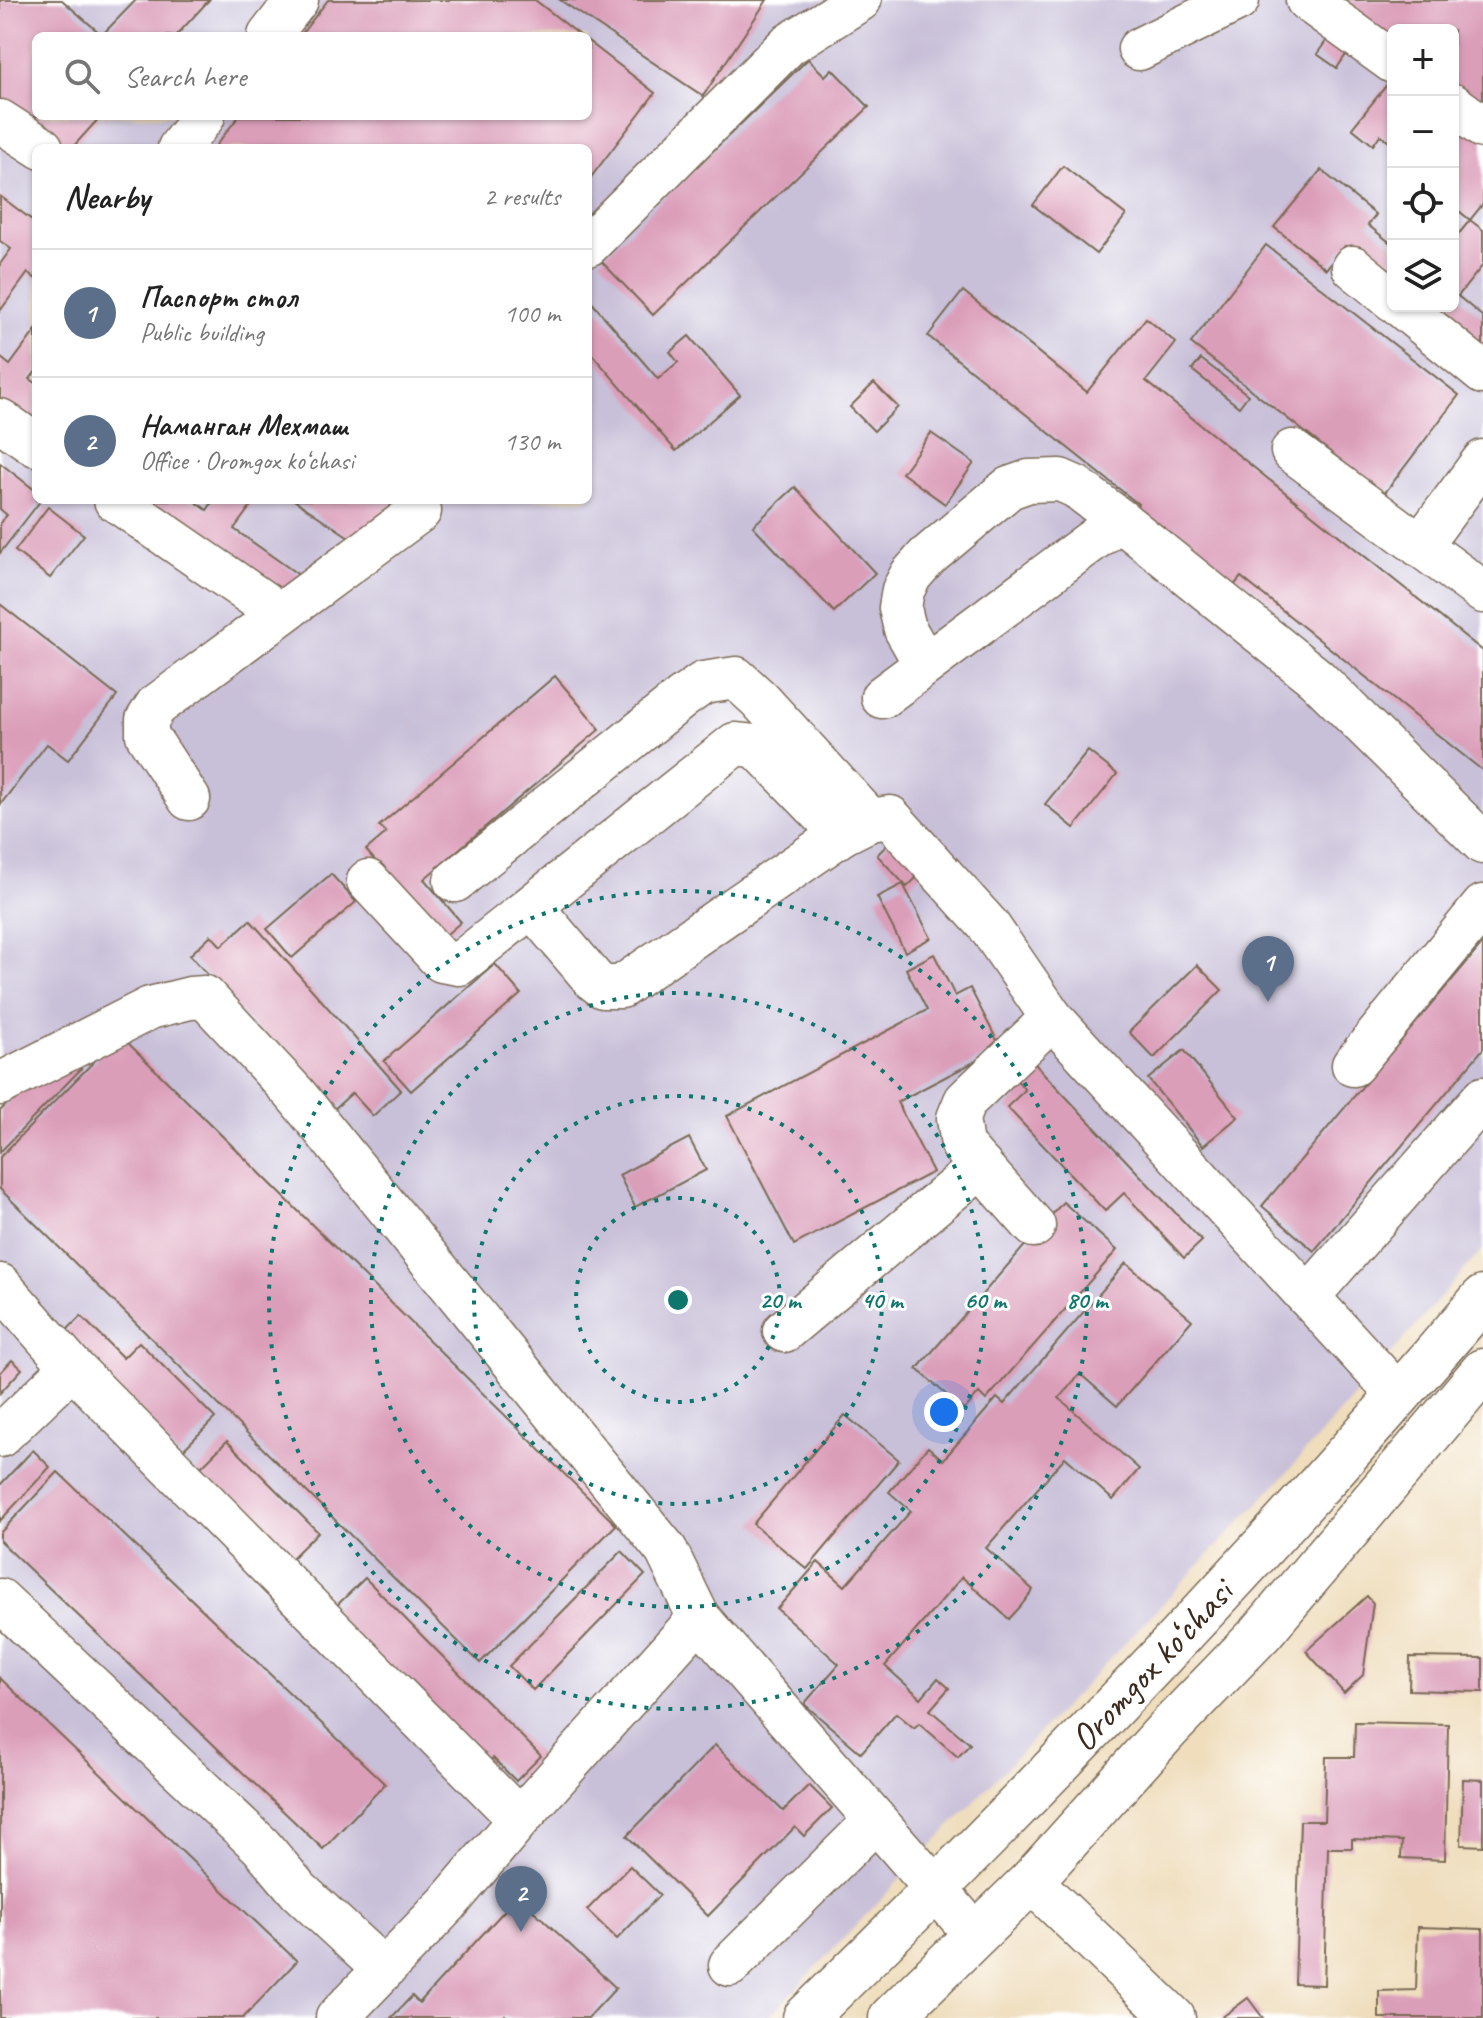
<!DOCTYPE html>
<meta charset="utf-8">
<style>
:root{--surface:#fff;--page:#f2f2f2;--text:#222;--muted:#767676;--line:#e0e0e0;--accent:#0b8043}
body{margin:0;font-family:Caveat,sans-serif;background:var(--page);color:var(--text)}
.controls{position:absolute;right:24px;top:24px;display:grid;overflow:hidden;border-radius:12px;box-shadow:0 2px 6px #0004}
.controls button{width:72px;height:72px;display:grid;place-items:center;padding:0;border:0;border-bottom:2px solid var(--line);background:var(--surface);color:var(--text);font:40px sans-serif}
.you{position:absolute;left:944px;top:1412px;width:28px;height:28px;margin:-20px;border:6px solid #fff;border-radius:50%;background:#1a73e8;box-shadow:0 0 0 12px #1a73e833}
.badge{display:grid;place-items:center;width:52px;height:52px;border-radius:50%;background:var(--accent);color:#fff;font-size:26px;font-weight:700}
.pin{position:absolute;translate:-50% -66px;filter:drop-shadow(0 2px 4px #0008)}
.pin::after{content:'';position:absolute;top:42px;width:28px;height:24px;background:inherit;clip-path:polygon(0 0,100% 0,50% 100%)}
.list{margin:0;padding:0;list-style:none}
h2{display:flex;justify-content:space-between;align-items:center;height:104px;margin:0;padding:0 32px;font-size:34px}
h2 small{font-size:26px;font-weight:400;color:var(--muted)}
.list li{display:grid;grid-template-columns:52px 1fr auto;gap:24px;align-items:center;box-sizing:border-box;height:128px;padding:0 32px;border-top:2px solid var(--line)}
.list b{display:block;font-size:30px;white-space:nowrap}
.list p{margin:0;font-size:26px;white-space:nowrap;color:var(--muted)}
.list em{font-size:26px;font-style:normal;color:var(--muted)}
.icon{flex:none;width:44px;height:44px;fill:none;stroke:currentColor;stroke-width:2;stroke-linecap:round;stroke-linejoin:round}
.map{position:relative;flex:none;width:1483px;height:2018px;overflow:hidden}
.search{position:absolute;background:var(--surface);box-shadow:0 2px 6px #0004;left:32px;top:32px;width:560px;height:88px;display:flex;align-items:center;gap:20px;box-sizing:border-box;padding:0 28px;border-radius:12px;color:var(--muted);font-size:30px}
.panel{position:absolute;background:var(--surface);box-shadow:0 2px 6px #0004;left:32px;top:144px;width:560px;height:360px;border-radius:12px}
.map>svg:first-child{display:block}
.industrial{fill:#c8bfd8;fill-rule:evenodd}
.building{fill:#db9eb9}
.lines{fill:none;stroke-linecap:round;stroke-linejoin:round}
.minor-casing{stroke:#7a6955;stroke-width:45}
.major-casing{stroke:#7a6955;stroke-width:47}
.minor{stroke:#fff;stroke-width:42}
.major{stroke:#fff;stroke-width:44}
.ring{fill:none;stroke:#0f766e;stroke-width:4;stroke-dasharray:4 8}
.labels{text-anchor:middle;stroke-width:6;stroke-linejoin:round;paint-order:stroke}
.street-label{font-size:38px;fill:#3b2a1e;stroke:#fff}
.centre{fill:#0f766e;stroke:#fff;stroke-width:4}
.ring-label{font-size:24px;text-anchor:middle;font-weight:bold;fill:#0f766e;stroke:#fff;stroke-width:6;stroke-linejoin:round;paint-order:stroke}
</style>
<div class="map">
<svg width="1483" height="2018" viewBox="0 0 1483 2018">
<rect width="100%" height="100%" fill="#fff"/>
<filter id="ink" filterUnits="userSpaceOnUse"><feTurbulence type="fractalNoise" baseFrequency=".0125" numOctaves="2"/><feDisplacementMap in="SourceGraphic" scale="16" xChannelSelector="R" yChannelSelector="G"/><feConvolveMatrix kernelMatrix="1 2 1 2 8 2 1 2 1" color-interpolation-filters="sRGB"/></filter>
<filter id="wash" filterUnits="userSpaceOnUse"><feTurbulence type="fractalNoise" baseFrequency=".006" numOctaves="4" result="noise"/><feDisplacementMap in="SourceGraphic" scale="32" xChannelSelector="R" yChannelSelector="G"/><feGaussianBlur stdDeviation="1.8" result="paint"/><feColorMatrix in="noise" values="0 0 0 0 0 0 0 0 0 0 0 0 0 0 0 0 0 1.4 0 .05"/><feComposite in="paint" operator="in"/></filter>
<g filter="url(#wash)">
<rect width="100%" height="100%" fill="#efddbc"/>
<path class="industrial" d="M0 0H1483V1249L1284 1476 768 2018H0ZM1393 30H1453V306H1393ZM36 36H588V116H36ZM36 148H588V500H36Z"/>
<g id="blocks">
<g class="building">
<polygon points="0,0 62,0 102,35 136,0 209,0 176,36 36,36 36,116 101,116 72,148 48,148 0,113"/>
<polygon points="328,0 535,0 581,36 300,36"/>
<polygon points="560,0 767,0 703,96"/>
<polygon points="1326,0 1483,0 1483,111 1453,90 1453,30 1393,30 1393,47"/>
<polygon points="1331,34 1351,47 1337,68 1317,54"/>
<polygon points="588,41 655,93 588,181 588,148 214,148 239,116 588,116"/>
<polygon points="808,59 825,76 832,69 869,107 653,315 600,260"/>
<polygon points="1393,77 1393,145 1380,135 1373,145 1352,128"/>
<polygon points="1453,112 1483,137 1483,204 1470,220 1453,206"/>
<polygon points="1063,166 1126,215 1096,254 1033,205"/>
<polygon points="1321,170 1376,215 1368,225 1393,245 1393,284 1345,246 1326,269 1274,227"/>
<polygon points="0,196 36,223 36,279 28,273 0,311 0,264 11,249 0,241"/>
<polygon points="1470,220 1483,230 1483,265 1458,296 1483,317 1483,357 1420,306 1453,306 1453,241"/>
<polygon points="1266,245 1459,395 1384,494 1191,343"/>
<polygon points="963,291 1087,392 1146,318 1176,343 1146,381 1483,651 1483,771 1241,577 1231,589 1133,511 1138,504 928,336"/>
<polygon points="588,298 658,379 678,362 670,352 689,336 740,395 676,451 591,353 588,355"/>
<polygon points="36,330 36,371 30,379 36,383 36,428 0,401 0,357 10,365"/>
<polygon points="1201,359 1248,395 1239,407 1192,370"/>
<polygon points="874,383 898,407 874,431 850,407"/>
<polygon points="931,433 974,463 945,504 902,473"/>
<polygon points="0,463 36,491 36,500 41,500 0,553 0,523 7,515 0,509"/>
<polygon points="795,487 875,573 834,612 753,526"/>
<polygon points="132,500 193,500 207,510 214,500 255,500 234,529 303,578 271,604"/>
<polygon points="294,500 399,500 352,539"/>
<polygon points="48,507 84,535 50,578 15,551"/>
<polygon points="0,604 117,696 68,760 47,744 0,805"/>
<polygon points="555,676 600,729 424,879 461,922 441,939 366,850 386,833 379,826"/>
<polygon points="1088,751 1117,774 1074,828 1045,804"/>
<polygon points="894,838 924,870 907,887 877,855"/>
<polygon points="331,874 356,902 292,958 267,929"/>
<polygon points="903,884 931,938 905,952 877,897"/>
<polygon points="250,920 401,1090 373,1116 352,1093 331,1112 190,955 211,935 221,946"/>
<polygon points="1483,943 1483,1049 1314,1251 1262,1206"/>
<polygon points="934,954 955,996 970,988 1001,1048 897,1102 933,1172 794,1245 727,1116 927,1010 906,969"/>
<polygon points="495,964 521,994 411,1091 384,1061"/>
<polygon points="1197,965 1222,990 1154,1058 1129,1032"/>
<polygon points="120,1035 616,1525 480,1663 0,1189 0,1157"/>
<polygon points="1184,1050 1238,1117 1203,1146 1148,1079"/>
<polygon points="72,1059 81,1069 0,1152 0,1111 37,1073 48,1084"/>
<polygon points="1034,1063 1202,1241 1184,1258 1124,1193 1105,1211 1007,1107 1025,1090 1017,1080"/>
<polygon points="689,1138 706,1170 635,1207 619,1175"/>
<polygon points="1063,1202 1117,1250 986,1400 979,1393 964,1410 917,1369"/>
<polygon points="1126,1263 1192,1320 1117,1406 1080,1374 1059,1398 1139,1469 1113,1500 1065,1457 986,1548 1033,1590 1020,1607 1009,1619 962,1577 885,1666 921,1698 938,1678 949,1688 930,1710 970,1744 958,1757 919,1723 914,1728 896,1713 861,1753 804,1704 839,1664 777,1609 818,1562 845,1586 911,1511 889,1492 928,1447 943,1460 997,1398 1004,1404"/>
<polygon points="81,1316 123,1358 139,1342 215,1418 178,1455 60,1337"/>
<polygon points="12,1360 22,1369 0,1393 0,1373"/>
<polygon points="845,1415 899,1460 807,1569 753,1524"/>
<polygon points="227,1441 318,1532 283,1567 192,1476"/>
<polygon points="33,1450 50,1467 0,1521 0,1485"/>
<polygon points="58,1472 385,1784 323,1849 0,1541 0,1533"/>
<polygon points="622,1551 645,1575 533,1690 509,1666"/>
<polygon points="365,1578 541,1756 516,1781 493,1758 483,1768 329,1613"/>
<polygon points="1367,1596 1373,1603 1363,1675 1344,1693 1306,1651"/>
<polygon points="1410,1657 1483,1658 1483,1692 1409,1690"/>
<polygon points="0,1678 297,1961 243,2018 0,2018"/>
<polygon points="1355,1722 1448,1724 1445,1860 1401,1858 1402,1841 1352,1839 1352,1848 1328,1848 1324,1985 1295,1984 1300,1821 1324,1821 1326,1757 1354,1757"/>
<polygon points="715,1745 783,1811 809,1785 832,1808 804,1836 795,1827 708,1916 627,1836"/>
<polygon points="1463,1779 1483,1780 1483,1846 1461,1845"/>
<polygon points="630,1866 660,1895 617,1939 587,1910"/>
<polygon points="518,1896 616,1988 588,2018 509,2018 505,2015 502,2018 391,2018 412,1996 419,2003"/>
<polygon points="1418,1927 1483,1929 1483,2018 1379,2018 1379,1991 1416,1990"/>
<polygon points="1248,1998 1263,2018 1221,2018"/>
</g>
</g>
</g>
<g filter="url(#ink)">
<use href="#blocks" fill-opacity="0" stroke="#7a6955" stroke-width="2"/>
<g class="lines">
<g class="minor-casing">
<g id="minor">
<polyline points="1307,0 1393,62"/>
<polyline points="269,36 297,0"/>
<polyline points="1139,49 1238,0"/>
<polyline points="1453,105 1483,127"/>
<polyline points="0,121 42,148"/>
<polyline points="179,148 204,116"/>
<polyline points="588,245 788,45 860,0"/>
<polyline points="1353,267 1393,300"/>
<polyline points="1401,306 1483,373"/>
<polyline points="0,420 36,445"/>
<polyline points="1292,451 1483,592"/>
<polyline points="115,500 280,614"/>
<polyline points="1420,546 1483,461"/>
<polyline points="925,664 905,629 900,608 903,590 911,575 927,557 1009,488 1029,481 1060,480 1076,487 1120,520 1316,678 1483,843"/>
<polyline points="882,697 1120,520"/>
<polyline points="189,799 147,735 147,720 156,706 420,511"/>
<polyline points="368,881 442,961 459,964 735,744 754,746 761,751 842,834 870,820"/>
<polyline points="455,881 682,698 703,683 736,678 759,699 870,820 890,817 988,925 1052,1018 1399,1396"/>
<polyline points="532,907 594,980 603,987 621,987 842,834"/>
<polyline points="1353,1065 1483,906"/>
<polyline points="0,1084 150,1008 190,998 205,997 295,1094 666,1550 699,1618"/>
<polyline points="1034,1226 962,1145 958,1118 965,1101 1052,1018"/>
<polyline points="0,1285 72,1367"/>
<polyline points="1308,1297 1483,1098"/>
<polyline points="784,1331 981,1166"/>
<polyline points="0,1436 72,1367 519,1819"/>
<polyline points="0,1600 261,1846 299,1891 383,1969"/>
<polyline points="1031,1881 1174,2018"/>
<polyline points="730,1965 875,1821"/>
<polyline points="337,2018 447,1904 519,1819 699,1618 975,1934"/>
</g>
</g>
<g class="major-casing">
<g id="major">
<path d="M805 2018C1041 1788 1269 1549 1483 1298"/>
<polyline points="891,2018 1031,1881 1167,1730 1261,1633 1483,1371"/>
</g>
</g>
<use href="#minor" class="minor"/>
<use href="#major" class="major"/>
</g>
</g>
<g class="ring">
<circle cx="678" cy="1300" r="102"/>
<circle cx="678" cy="1300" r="204"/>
<circle cx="678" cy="1300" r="307"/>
<circle cx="678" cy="1300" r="409"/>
</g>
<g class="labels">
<g class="street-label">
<text transform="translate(1151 1665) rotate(-47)" y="13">Oromgox ko‘chasi</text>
</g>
</g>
<circle cx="678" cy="1300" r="12" class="centre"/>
<g class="ring-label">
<text x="780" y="1308">20 m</text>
<text x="882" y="1308">40 m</text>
<text x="985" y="1308">60 m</text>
<text x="1087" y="1308">80 m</text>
</g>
</svg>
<div class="controls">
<button>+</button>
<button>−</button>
<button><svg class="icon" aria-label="locate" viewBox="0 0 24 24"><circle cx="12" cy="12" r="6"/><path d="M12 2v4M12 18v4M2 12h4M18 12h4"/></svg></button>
<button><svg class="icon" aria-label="layers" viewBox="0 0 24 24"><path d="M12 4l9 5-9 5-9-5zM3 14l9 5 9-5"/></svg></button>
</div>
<div class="you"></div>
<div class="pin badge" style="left:1268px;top:1002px;background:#5c6f8a">1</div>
<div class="pin badge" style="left:521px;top:1932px;background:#5c6f8a">2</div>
<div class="search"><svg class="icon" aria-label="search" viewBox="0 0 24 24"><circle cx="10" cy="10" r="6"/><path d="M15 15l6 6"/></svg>Search here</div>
<section class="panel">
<h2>Nearby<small>2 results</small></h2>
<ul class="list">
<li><span class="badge" style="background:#5c6f8a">1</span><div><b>Паспорт стол</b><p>Public building</p></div><em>100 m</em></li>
<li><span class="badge" style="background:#5c6f8a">2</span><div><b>Наманган Мехмаш</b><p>Office · Oromgox ko‘chasi</p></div><em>130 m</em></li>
</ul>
</section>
</div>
